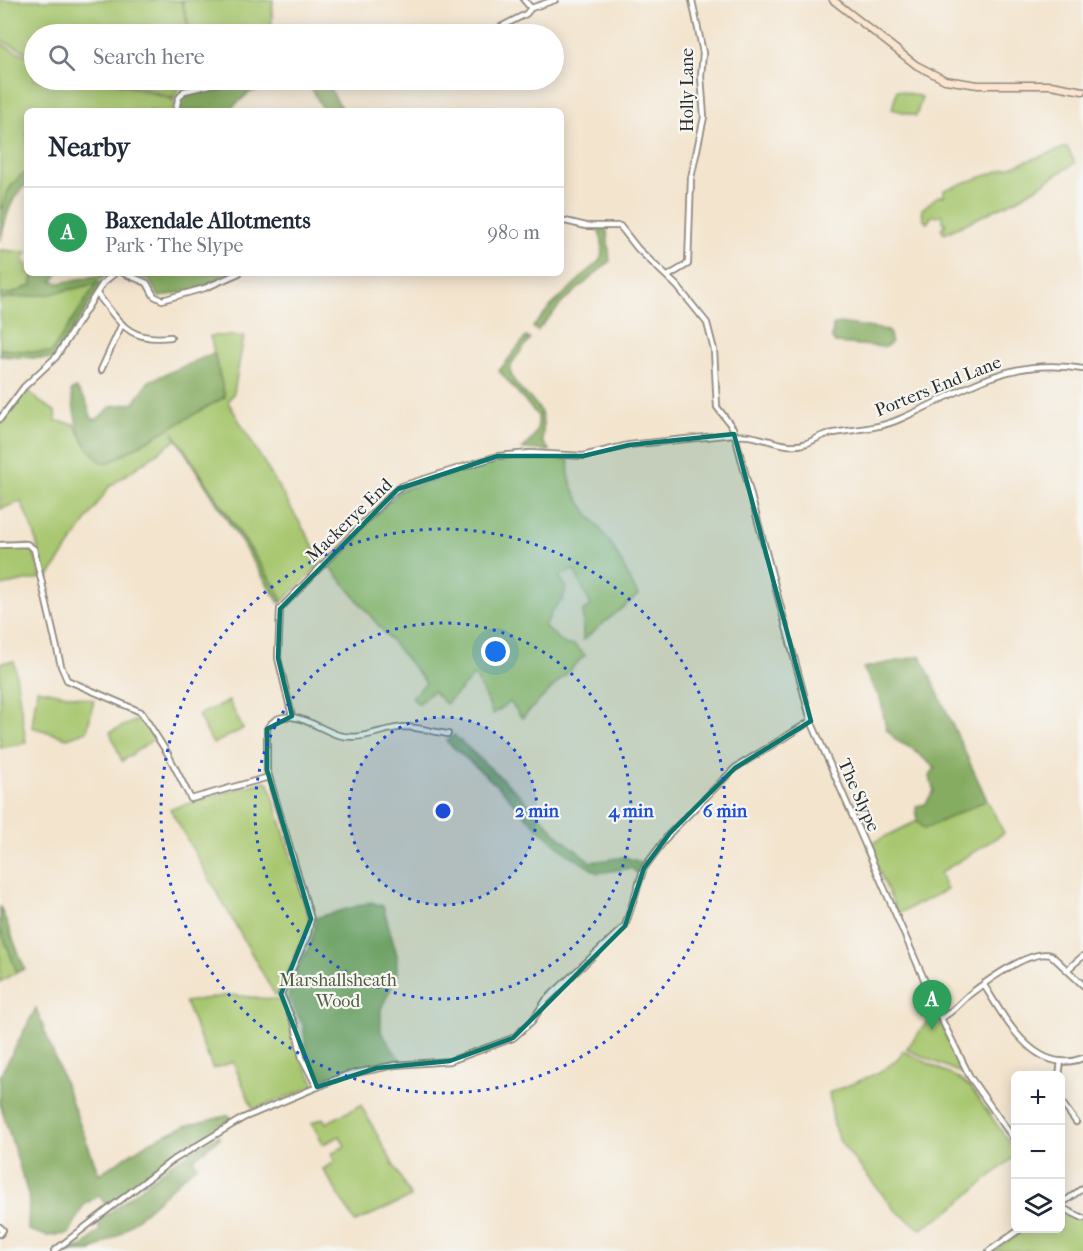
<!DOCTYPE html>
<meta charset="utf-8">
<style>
:root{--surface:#fff;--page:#f6f6f7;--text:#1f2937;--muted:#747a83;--line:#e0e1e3;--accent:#d1495b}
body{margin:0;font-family:"IM FELL French Canon",serif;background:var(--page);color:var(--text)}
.controls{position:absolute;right:18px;bottom:18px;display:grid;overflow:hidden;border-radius:9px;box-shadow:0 3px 15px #0003}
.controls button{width:54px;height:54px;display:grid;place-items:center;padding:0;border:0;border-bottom:2px solid var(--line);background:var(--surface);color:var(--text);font:30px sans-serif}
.you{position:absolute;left:496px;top:652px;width:21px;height:21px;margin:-15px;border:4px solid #fff;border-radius:50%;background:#1a73e8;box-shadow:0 0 0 9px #1a73e833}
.badge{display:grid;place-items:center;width:39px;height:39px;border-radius:50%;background:var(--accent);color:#fff;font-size:20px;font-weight:700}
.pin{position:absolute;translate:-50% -50px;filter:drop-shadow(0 2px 3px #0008)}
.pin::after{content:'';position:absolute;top:32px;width:21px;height:18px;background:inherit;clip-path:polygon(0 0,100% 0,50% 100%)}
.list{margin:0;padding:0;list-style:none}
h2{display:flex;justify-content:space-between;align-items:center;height:78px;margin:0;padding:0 24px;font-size:26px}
h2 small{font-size:20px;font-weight:400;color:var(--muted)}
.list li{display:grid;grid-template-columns:39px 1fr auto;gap:18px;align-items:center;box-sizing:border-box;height:90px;padding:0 24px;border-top:2px solid var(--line)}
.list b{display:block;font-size:22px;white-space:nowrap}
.list p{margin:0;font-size:20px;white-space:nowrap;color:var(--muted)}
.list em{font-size:20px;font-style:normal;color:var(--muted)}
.icon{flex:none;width:33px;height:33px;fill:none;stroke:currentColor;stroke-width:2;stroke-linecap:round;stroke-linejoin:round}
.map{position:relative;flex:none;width:1083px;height:1251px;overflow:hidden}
.search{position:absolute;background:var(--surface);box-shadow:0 3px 15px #0003;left:24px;top:24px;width:540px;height:66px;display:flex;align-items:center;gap:15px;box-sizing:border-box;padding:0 21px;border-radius:33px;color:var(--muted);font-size:22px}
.panel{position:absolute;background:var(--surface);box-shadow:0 3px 15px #0003;left:24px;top:108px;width:540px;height:168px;border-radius:9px}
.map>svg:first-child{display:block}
.green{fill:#a8c76f;stroke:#6a794d;stroke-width:1.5}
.forest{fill:#86ac62;stroke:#586c46;stroke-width:1.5}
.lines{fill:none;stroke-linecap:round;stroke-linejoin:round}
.minor-casing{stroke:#8f887c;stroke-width:8}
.secondary-casing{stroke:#8f887c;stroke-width:9}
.minor{stroke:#fff;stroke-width:4.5}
.secondary{stroke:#fce5d0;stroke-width:6}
.marked{fill:#0f766e;fill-opacity:0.2;stroke:#0f766e;stroke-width:4.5;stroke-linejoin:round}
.ring{fill:none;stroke:#1d4ed8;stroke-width:3;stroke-dasharray:3 6}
.labels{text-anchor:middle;stroke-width:4.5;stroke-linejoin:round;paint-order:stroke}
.street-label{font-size:18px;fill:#2b2b2b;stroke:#f6f6f2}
.park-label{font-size:18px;fill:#505a3f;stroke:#f6f6f2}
.centre{fill:#1d4ed8;stroke:#f6f6f2;stroke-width:3}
.ring-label{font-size:18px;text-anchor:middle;font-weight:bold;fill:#1d4ed8;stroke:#f6f6f2;stroke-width:4.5;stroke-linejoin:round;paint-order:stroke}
</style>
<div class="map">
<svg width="1083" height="1251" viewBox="0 0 1083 1251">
<rect width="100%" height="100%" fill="#f6f6f2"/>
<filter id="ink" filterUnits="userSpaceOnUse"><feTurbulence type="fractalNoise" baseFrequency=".0167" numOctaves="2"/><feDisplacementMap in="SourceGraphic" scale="12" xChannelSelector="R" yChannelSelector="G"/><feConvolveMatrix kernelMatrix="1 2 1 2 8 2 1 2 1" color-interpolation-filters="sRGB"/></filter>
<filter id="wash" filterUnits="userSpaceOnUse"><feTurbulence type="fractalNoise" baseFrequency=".008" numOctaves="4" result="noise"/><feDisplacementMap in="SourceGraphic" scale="24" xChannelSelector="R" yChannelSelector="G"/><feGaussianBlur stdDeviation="1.35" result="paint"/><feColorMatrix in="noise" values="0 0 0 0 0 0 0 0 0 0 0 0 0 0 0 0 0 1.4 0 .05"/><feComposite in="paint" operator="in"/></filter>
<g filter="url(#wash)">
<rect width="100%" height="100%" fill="#f3e4ce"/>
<g class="green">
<polygon points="0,0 181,0 190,34 34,34 34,55 0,40"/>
<polygon points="182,0 273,0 271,34 191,34"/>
<polygon points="0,43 15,51 34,57 34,80 106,80 174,100 174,111 27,111 27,172 20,176 0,209"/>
<polygon points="114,80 193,80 193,86 180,86 174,98"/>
<polygon points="897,90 922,97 916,116 892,109"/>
<polygon points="1067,147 1075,163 1020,198 944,234 941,228 945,226 945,222 942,222 942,215 932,216 927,223 923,219 922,209 938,196 944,196 944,190"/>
<polygon points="0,250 27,252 23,259 27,266 27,273 33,273 32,286 11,294 0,294"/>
<polygon points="94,284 95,286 51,353 0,349 0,299 50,294"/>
<polygon points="210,336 244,336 234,392 228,402 323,562 282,602 277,589 174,434 177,439 109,487 45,582 35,535 21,502 0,509 0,423 26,388 40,402 55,411 56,421 74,424 85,444 108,463 225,397"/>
<path d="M540 458 569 460C564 491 593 518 609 541 620 558 628 577 638 595L583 640V610L591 606 574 570 559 576 566 587 563 599 550 613V617L544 626 566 645H574L585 655 522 718 510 702 493 714 475 675 446 704 433 691 418 704 412 697 426 683 327 563 401 490 441 479 477 464 500 460Z"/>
<polygon points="28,545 33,550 41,578 0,586 0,547"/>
<polygon points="14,661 26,743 0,748 0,663"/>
<polygon points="37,689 94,700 87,731 67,738 32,727"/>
<polygon points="229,701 243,729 213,744 198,715"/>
<polygon points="142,718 155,738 122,761 110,732"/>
<polygon points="265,781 269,783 308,912 309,922 279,995 275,995 170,809"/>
<polygon points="987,800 1004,833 940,873 947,890 898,914 868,845 917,821 924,829"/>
<polygon points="0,928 17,972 0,982"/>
<polygon points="230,995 280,1000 291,1019 300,1056 315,1085 291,1096 253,1109 233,1062 213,1069 185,1002"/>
<polygon points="935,1012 965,1075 906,1049"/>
<path d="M903 1051 956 1077 971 1088 1015 1150V1156L947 1213 921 1229 895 1210 841 1143C831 1128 833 1110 829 1093 851 1083 891 1073 903 1051Z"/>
<polygon points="361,1105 411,1197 355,1222 323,1169 335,1162 331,1154 345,1146 340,1136 323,1144 312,1123 323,1118 326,1123"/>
<polygon points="1061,1210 1083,1221 1083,1251 994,1251 1025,1229 1060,1228"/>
</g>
<g class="forest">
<path d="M236 80H284L249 93 228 111H179C185 77 216 99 236 80Z"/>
<polygon points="307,80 325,80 343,111 324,111"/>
<path d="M27 172V184C9 198 6 220 0 241 0 214 1 187 27 172Z"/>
<path d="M603 228 607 231 610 261 563 302 537 331 533 327 550 307 600 260C604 251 603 238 597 229Z"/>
<polygon points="33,273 56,273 57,276 52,281 59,283 110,273 95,283 103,283 54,359 0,356 0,349 51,353 95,286 94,284 50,294 0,299 0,294 11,294 32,285"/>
<polygon points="127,273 230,273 202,287 162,297 159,297 149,280"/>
<polygon points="839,323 887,330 890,333 891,343 886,347 835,343 832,339 833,326"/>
<path d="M526 337 530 339 512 363 510 371C520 403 550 395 542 441L550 451 522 449C533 440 540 430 538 416L499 371Z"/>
<path d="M214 353 225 397 108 463 101 462C76 438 76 423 71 391L76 388 86 401 92 419H97L112 406 134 403 149 381Z"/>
<polygon points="173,433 277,589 282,602 279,603"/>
<polygon points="921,656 987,800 924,829 917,821 916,806 925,804 934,791 929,777 935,768 911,748 897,741 886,729 881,701 863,668"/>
<polygon points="454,735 521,796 562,839 591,862 625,857 640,862 644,861 638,874 631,868 598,873 566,853 527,818 502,790 446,741"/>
<polygon points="371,902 383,906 397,955 397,976 381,1009 381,1032 401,1061 322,1078 307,1055 303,1025 288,998 291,980 310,945 315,927 315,918"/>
<polygon points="0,906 25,969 17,972 0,928"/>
<polygon points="36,1008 99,1174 149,1142 185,1126 229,1115 233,1121 195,1141 107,1207 99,1195 83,1206 69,1234 47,1236 28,1230 29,1197 0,1104 0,1076"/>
<polygon points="218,1135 220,1138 193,1159 197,1165 120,1234 91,1251 68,1251 84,1245 100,1230 97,1223 171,1164"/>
</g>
</g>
<g filter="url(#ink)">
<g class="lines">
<g class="minor-casing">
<g id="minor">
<polyline points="524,0 531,8 555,0"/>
<polyline points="487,34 526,14 531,8"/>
<polyline points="176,111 178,99 184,91 231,80"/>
<polyline points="561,220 586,226 620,226 638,249 677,286 707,323 714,350 717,407 733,428 811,721 941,1018 970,1077 1016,1142"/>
<polyline points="123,273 147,283 154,296 162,300 205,288 239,273"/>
<polyline points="668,276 688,264 691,178 704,117 701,76 703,53 692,0"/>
<path d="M98 295C122 325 129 342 171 337"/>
<polyline points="101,370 122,324"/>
<polyline points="0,419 24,387 56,357 103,283 115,273"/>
<path d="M735 436C759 432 783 452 807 443 813 441 818 437 824 435 849 429 876 430 900 419 965 391 1007 356 1083 369"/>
<polyline points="0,545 27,544 34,549 61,666 67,680 141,712 168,754 191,799 269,777"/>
<polyline points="292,716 278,658 280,609 392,493 402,486 498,456 530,453 583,456 629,445 734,434"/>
<polyline points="1067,970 1083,956"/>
<path d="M984 985C1004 1017 1035 1077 1083 1058"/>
<path d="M941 1018C954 1012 959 1003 970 994 987 981 1030 949 1051 955L1083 985"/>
<polyline points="1059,1076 1061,1061"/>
<path d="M317 1087 302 1058 295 1025 281 994 308 934 311 919 267 770V729C284 701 318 729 338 735 363 742 383 727 407 727 420 728 435 732 448 734"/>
<polyline points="1060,1100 1076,1122"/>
<polyline points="1060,1205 1083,1188"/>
<polyline points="1060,1207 1083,1218"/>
<polyline points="0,1227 3,1230 0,1234"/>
<polyline points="54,1251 170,1162 243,1118 346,1075 395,1065 450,1061 513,1038 532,1021 546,1000 625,926 644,868 670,833 735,768 811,721"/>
<polyline points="989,1251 1022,1228"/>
</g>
</g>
<g class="secondary-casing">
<polyline id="secondary" points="833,0 916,65 945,80 978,85 1051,85 1083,91"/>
</g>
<use href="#minor" class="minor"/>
<use href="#secondary" class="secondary"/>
</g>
</g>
<path class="marked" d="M734 434 811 721 735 768 670 833 644 868 625 926 513 1038 450 1061 377 1068 317 1087 281 994 311 919 267 770V729L292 716 278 658 280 609 398 489 498 456H583L629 445Z"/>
<circle cx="443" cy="811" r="94" fill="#1d4ed8" fill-opacity=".12"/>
<g class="ring">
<circle cx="443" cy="811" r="94"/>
<circle cx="443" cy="811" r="188"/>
<circle cx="443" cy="811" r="282"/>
</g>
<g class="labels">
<g class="street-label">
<text transform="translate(687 90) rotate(-90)" y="6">Holly Lane</text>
<text transform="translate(938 386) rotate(-22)" y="6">Porters End Lane</text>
<text transform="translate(349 520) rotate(-44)" y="6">Mackerye End</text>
<text transform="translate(859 795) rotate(66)" y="6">The Slype</text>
</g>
<g class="park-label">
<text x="338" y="986">Marshallsheath<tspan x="338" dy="21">Wood</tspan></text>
</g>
</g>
<circle cx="443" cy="811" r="9" class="centre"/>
<g class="ring-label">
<text x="537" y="817">2 min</text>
<text x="631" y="817">4 min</text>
<text x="725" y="817">6 min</text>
</g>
</svg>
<div class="controls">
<button>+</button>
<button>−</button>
<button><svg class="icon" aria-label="layers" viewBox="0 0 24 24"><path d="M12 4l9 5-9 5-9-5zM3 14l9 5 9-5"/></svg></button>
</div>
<div class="you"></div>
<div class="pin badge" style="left:932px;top:1030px;background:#2e9e5b">A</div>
<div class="search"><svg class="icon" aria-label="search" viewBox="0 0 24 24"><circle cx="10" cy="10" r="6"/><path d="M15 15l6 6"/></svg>Search here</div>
<section class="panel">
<h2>Nearby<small></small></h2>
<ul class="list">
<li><span class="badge" style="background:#2e9e5b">A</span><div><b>Baxendale Allotments</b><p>Park · The Slype</p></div><em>980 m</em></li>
</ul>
</section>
</div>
